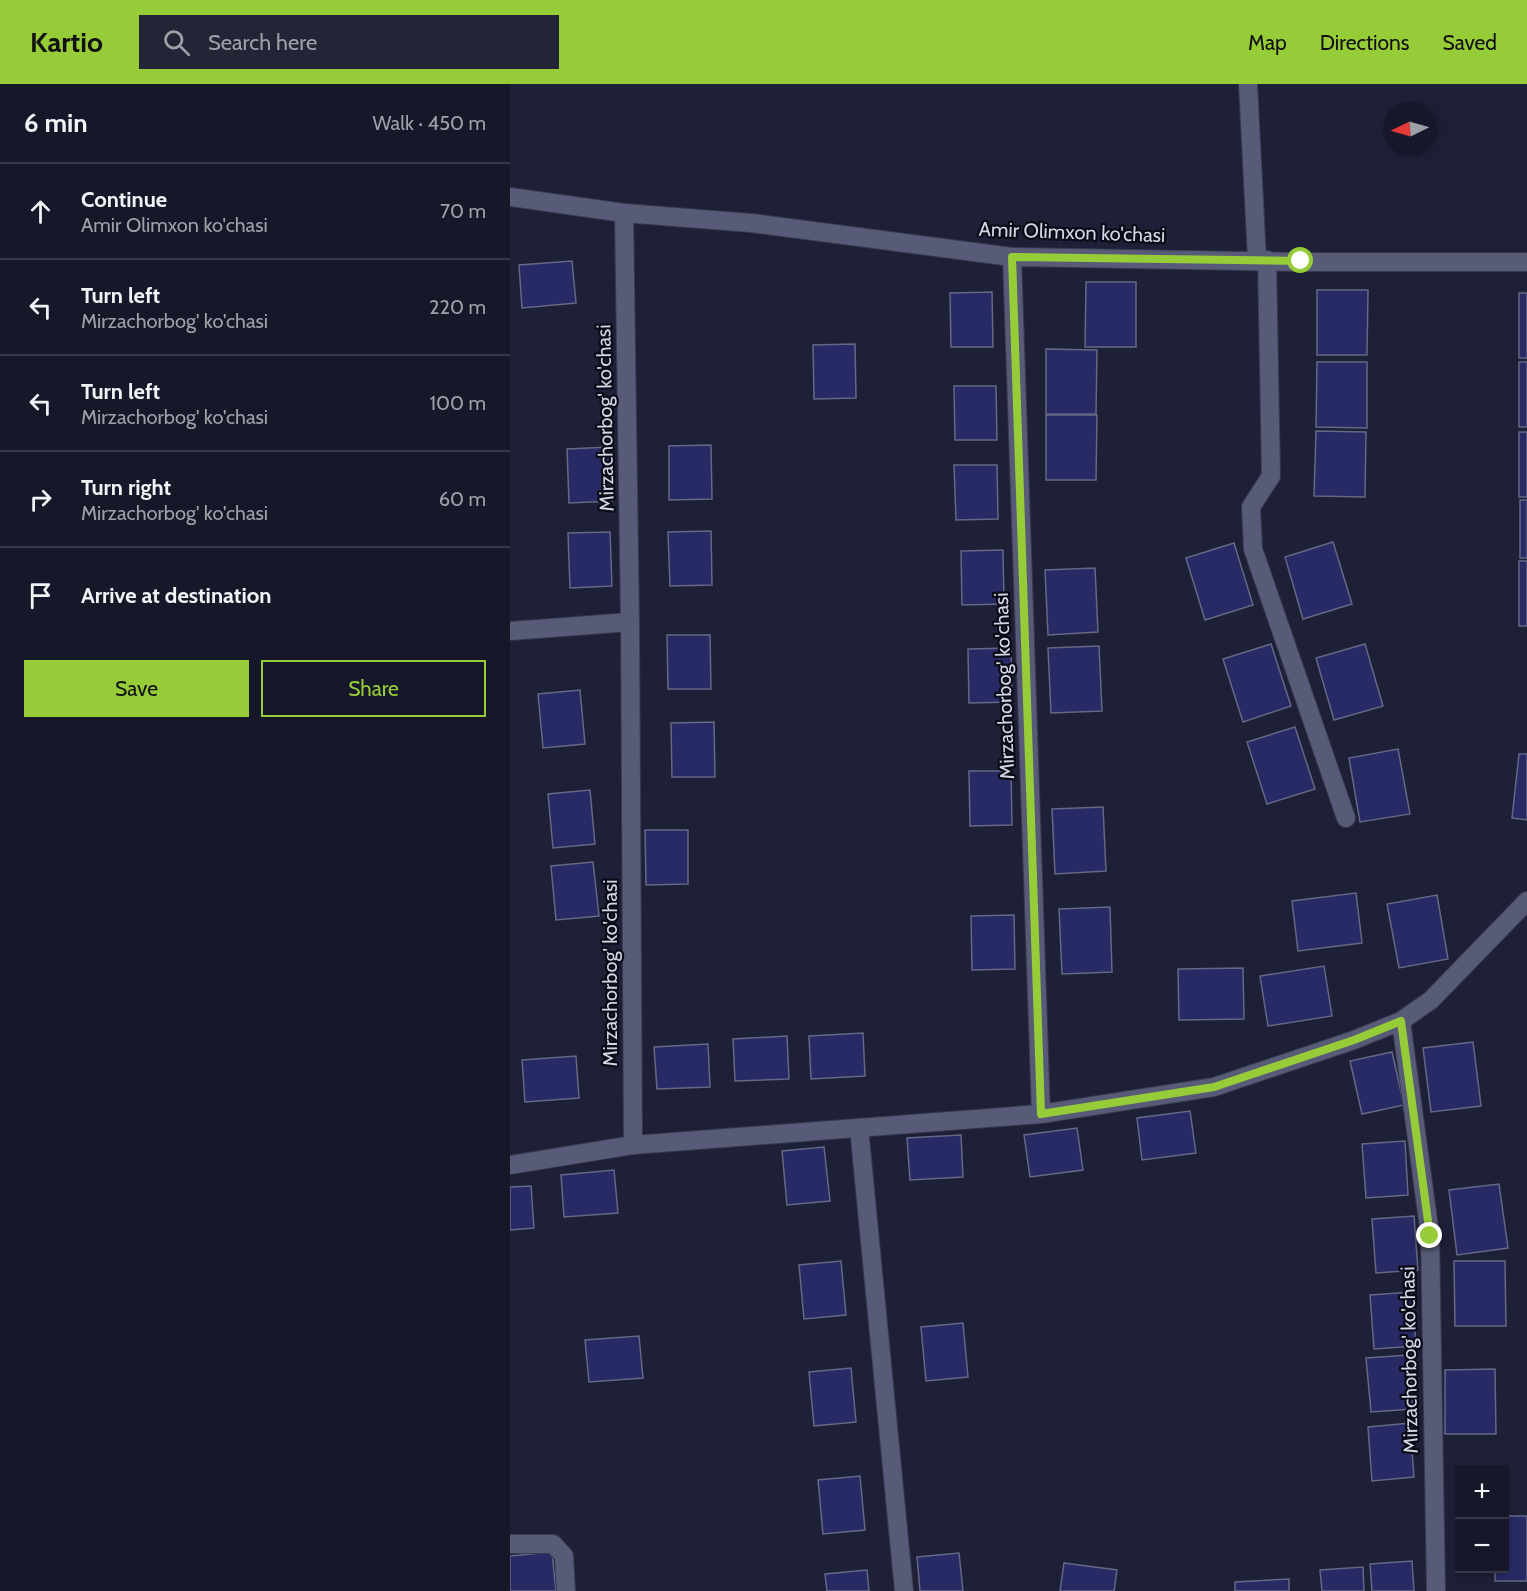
<!DOCTYPE html>
<meta charset="utf-8">
<style>
:root{--surface:#16182a;--page:#232536;--text:#f1f3f6;--muted:#9ea0a8;--line:#353747;--accent:#97cc39}
body{margin:0;font-family:Cabin,sans-serif;background:var(--page);color:var(--text)}
.controls{position:absolute;right:18px;bottom:18px;display:grid;overflow:hidden;border-radius:0px;box-shadow:0 3px 9px #0003}
.controls button{width:54px;height:54px;display:grid;place-items:center;padding:0;border:0;border-bottom:2px solid var(--line);background:var(--surface);color:var(--text);font:30px sans-serif}
.compass{position:absolute;left:873px;top:18px;width:54px;height:54px;border-radius:50%;background:var(--surface);box-shadow:0 3px 9px #0003;rotate:265deg}
.stop{position:absolute;width:18px;height:18px;margin:-14px;border:4px solid #97cc39;border-radius:50%;background:#fff}
.stop.end{background:#97cc39;border-color:#fff;box-shadow:0 2px 6px #0008}
.list{margin:0;padding:0;list-style:none}
h2{display:flex;justify-content:space-between;align-items:center;height:78px;margin:0;padding:0 24px;font-size:26px}
h2 small{font-size:20px;font-weight:400;color:var(--muted)}
.list li{display:grid;grid-template-columns:39px 1fr auto;gap:18px;align-items:center;box-sizing:border-box;height:96px;padding:0 24px;border-top:2px solid var(--line)}
.list b{display:block;font-size:22px;white-space:nowrap}
.list p{margin:0;font-size:20px;white-space:nowrap;color:var(--muted)}
.list em{font-size:20px;font-style:normal;color:var(--muted)}
.actions{display:flex;gap:12px;padding:18px 24px}
.actions a{flex:1;padding:14px 0;border:2px solid var(--accent);border-radius:0px;text-align:center;font-size:21px;color:var(--accent)}
.actions .main{background:var(--accent);color:#111}
.icon{flex:none;width:33px;height:33px;fill:none;stroke:currentColor;stroke-width:2;stroke-linecap:round;stroke-linejoin:round}
.map{position:relative;flex:none;width:1017px;height:1507px;overflow:hidden}
header{display:flex;align-items:center;gap:36px;box-sizing:border-box;height:84px;padding:0 30px;background:var(--accent);color:#111}
header strong{font-size:28px}
nav{display:flex;gap:33px;margin-inline-start:auto;font-size:21px}
.search{width:420px;height:54px;background:var(--page);display:flex;align-items:center;gap:15px;box-sizing:border-box;padding:0 21px;border-radius:0px;color:var(--muted);font-size:22px}
main{display:flex}
aside{flex:1;background:var(--surface)}
.map>svg:first-child{display:block}
.building{fill:#282a65;stroke:#646884;stroke-width:1.5}
.lines{fill:none;stroke-linecap:round;stroke-linejoin:round}
.minor-casing{stroke:#393a4f;stroke-width:20}
.minor{stroke:#575b77;stroke-width:18}
.route{stroke:#97cc39;stroke-width:8}
.labels{text-anchor:middle;stroke-width:4.5;stroke-linejoin:round;paint-order:stroke}
.street-label{font-size:20px;fill:#d3d6e6;stroke:#0a0b16}
</style>
<header>
<strong>Kartio</strong>
<div class="search"><svg class="icon" aria-label="search" viewBox="0 0 24 24"><circle cx="10" cy="10" r="6"/><path d="M15 15l6 6"/></svg>Search here</div>
<nav><a>Map</a><a>Directions</a><a>Saved</a></nav>
</header>
<main>
<aside>
<h2>6 min<small>Walk · 450 m</small></h2>
<ul class="list">
<li><svg class="icon" aria-label="ahead" viewBox="0 0 24 24"><path d="M12 20V5M6 11l6-6 6 6"/></svg><div><b>Continue</b><p>Amir Olimxon ko'chasi</p></div><em>70 m</em></li>
<li><svg class="icon" aria-label="left" viewBox="0 0 24 24"><path d="M17 20v-9H6M10 6l-5 5 5 5"/></svg><div><b>Turn left</b><p>Mirzachorbog' ko'chasi</p></div><em>220 m</em></li>
<li><svg class="icon" aria-label="left" viewBox="0 0 24 24"><path d="M17 20v-9H6M10 6l-5 5 5 5"/></svg><div><b>Turn left</b><p>Mirzachorbog' ko'chasi</p></div><em>100 m</em></li>
<li><svg class="icon" aria-label="right" viewBox="0 0 24 24"><path d="M7 20v-9h11M14 6l5 5-5 5"/></svg><div><b>Turn right</b><p>Mirzachorbog' ko'chasi</p></div><em>60 m</em></li>
<li><svg class="icon" aria-label="arrive" viewBox="0 0 24 24"><path d="M6 21V4h12l-3 4 3 4H6"/></svg><div><b>Arrive at destination</b></div></li>
</ul>
<div class="actions"><a class="main">Save</a><a>Share</a></div>
</aside>
<div class="map">
<svg width="1017" height="1507" viewBox="0 0 1017 1507">
<rect width="100%" height="100%" fill="#1e2038"/>
<g class="building">
<polygon points="62,177 66,219 12,224 9,181"/>
<polygon points="576,198 626,198 626,263 575,263"/>
<polygon points="807,206 858,206 857,271 807,271"/>
<polygon points="482,208 483,263 441,263 440,209"/>
<rect x="1009" y="209" width="8" height="65"/>
<polygon points="345,260 346,314 304,315 303,261"/>
<polygon points="536,265 587,266 586,330 536,330"/>
<polygon points="807,278 857,278 857,344 806,343"/>
<rect x="1009" y="278" width="8" height="65"/>
<polygon points="444,302 486,302 487,356 445,356"/>
<polygon points="536,331 587,331 586,396 536,396"/>
<polygon points="806,347 856,348 855,413 804,412"/>
<rect x="1009" y="348" width="8" height="65"/>
<polygon points="201,361 202,415 159,416 159,362"/>
<polygon points="99,363 102,417 59,419 57,365"/>
<polygon points="444,381 487,381 488,435 446,436"/>
<rect x="1010" y="416" width="7" height="58"/>
<polygon points="201,447 202,501 160,502 158,448"/>
<polygon points="100,448 102,502 60,504 58,449"/>
<polygon points="823,458 842,520 793,535 775,473"/>
<polygon points="724,459 743,521 695,536 676,474"/>
<polygon points="493,466 494,520 452,521 451,467"/>
<rect x="1009" y="477" width="8" height="65"/>
<polygon points="585,484 588,548 538,551 535,486"/>
<polygon points="157,551 200,551 201,605 158,605"/>
<polygon points="761,560 781,622 733,638 713,575"/>
<polygon points="855,560 873,622 824,636 806,574"/>
<polygon points="589,562 592,627 541,629 538,564"/>
<polygon points="501,564 502,618 459,619 458,565"/>
<polygon points="70,606 75,660 33,664 28,610"/>
<polygon points="204,638 205,693 162,693 161,639"/>
<polygon points="785,643 805,705 757,720 737,658"/>
<polygon points="888,665 900,730 850,738 839,674"/>
<polygon points="1009,670 1017,670 1017,736 1002,734"/>
<polygon points="459,687 501,687 502,741 460,742"/>
<polygon points="80,706 85,760 43,764 38,710"/>
<polygon points="593,723 596,787 545,790 542,725"/>
<polygon points="135,746 178,746 178,800 136,801"/>
<polygon points="83,778 89,832 46,836 41,782"/>
<polygon points="846,809 852,859 788,867 782,817"/>
<polygon points="927,811 938,875 889,884 877,820"/>
<polygon points="600,823 602,888 552,890 549,825"/>
<polygon points="504,831 505,885 462,886 461,832"/>
<polygon points="814,882 822,932 758,942 750,892"/>
<polygon points="733,884 734,935 669,936 668,885"/>
<polygon points="353,949 355,992 301,995 299,952"/>
<polygon points="277,952 279,995 225,997 223,955"/>
<polygon points="963,958 971,1022 921,1028 913,964"/>
<polygon points="198,960 200,1003 147,1005 144,963"/>
<polygon points="882,968 894,1021 852,1030 840,977"/>
<polygon points="66,972 69,1014 15,1018 12,976"/>
<polygon points="680,1027 686,1069 632,1076 627,1034"/>
<polygon points="567,1044 573,1086 520,1093 514,1051"/>
<polygon points="451,1051 453,1093 400,1096 397,1054"/>
<polygon points="895,1057 898,1111 856,1114 852,1060"/>
<polygon points="314,1063 320,1117 277,1121 272,1067"/>
<polygon points="104,1086 108,1129 54,1133 51,1091"/>
<polygon points="989,1100 998,1164 947,1171 939,1106"/>
<polygon points="21,1102 24,1144 0,1146 0,1103"/>
<polygon points="904,1132 908,1186 866,1189 862,1135"/>
<polygon points="331,1177 336,1231 294,1235 289,1181"/>
<polygon points="944,1177 995,1177 996,1242 945,1242"/>
<polygon points="902,1208 906,1262 864,1265 860,1211"/>
<polygon points="453,1239 458,1293 416,1297 411,1243"/>
<polygon points="129,1252 133,1294 79,1298 75,1256"/>
<polygon points="899,1271 903,1325 861,1328 856,1274"/>
<polygon points="341,1284 346,1338 304,1342 299,1288"/>
<polygon points="985,1285 986,1350 935,1350 935,1286"/>
<polygon points="900,1339 904,1393 862,1397 858,1343"/>
<polygon points="350,1392 355,1446 313,1450 308,1396"/>
<polygon points="994,1432 1017,1432 1017,1497 985,1497 985,1484 994,1484"/>
<polygon points="42,1468 46,1507 0,1507 0,1472"/>
<polygon points="449,1469 453,1507 410,1507 407,1473"/>
<polygon points="902,1477 904,1507 862,1507 860,1480"/>
<polygon points="554,1479 607,1486 604,1507 550,1507"/>
<polygon points="853,1483 854,1507 812,1507 810,1486"/>
<polygon points="357,1486 359,1507 317,1507 315,1490"/>
<polygon points="779,1495 779,1507 725,1507 725,1498"/>
</g>
<g class="lines">
<g class="minor-casing">
<g id="minor">
<polyline points="738,0 747,175"/>
<polyline points="0,113 114,129 241,139 502,173 791,178 1017,178"/>
<polyline points="114,129 120,538 123,1061"/>
<polyline points="502,173 531,1030"/>
<polyline points="757,176 761,392 741,423 743,465 836,734"/>
<polyline points="0,547 120,538"/>
<polyline points="891,937 920,1151 926,1507"/>
<polyline points="349,1044 394,1507"/>
<polyline points="0,1081 123,1061 531,1030 704,1003 844,956 891,937 921,916 1017,817"/>
<polyline points="0,1460 43,1460 54,1472 56,1507"/>
</g>
</g>
<use href="#minor" class="minor"/>
</g>
<g class="lines">
<polyline class="route" points="791,177 502,173 531,1030 704,1003 844,956 891,937 920,1152"/>
</g>
<g class="labels">
<g class="street-label">
<text transform="translate(562 148) rotate(2)" y="7">Amir Olimxon ko'chasi</text>
<text transform="translate(95 334) rotate(-91)" y="7">Mirzachorbog' ko'chasi</text>
<text transform="translate(494 602) rotate(-92)" y="7">Mirzachorbog' ko'chasi</text>
<text transform="translate(100 889) rotate(-90)" y="7">Mirzachorbog' ko'chasi</text>
<text transform="translate(899 1276) rotate(-91)" y="7">Mirzachorbog' ko'chasi</text>
</g>
</g>
</svg>
<div class="controls">
<button>+</button>
<button>−</button>
</div>
<svg class="compass" viewBox="-18 -18 36 36"><path d="M0-13l5 13h-10z" fill="#e53935"/><path d="M0 13l5-13h-10z" fill="#9ea0a8"/></svg>
<div class="stop" style="left:791px;top:177px"></div>
<div class="stop end" style="left:920px;top:1152px"></div>
</div>
</main>
